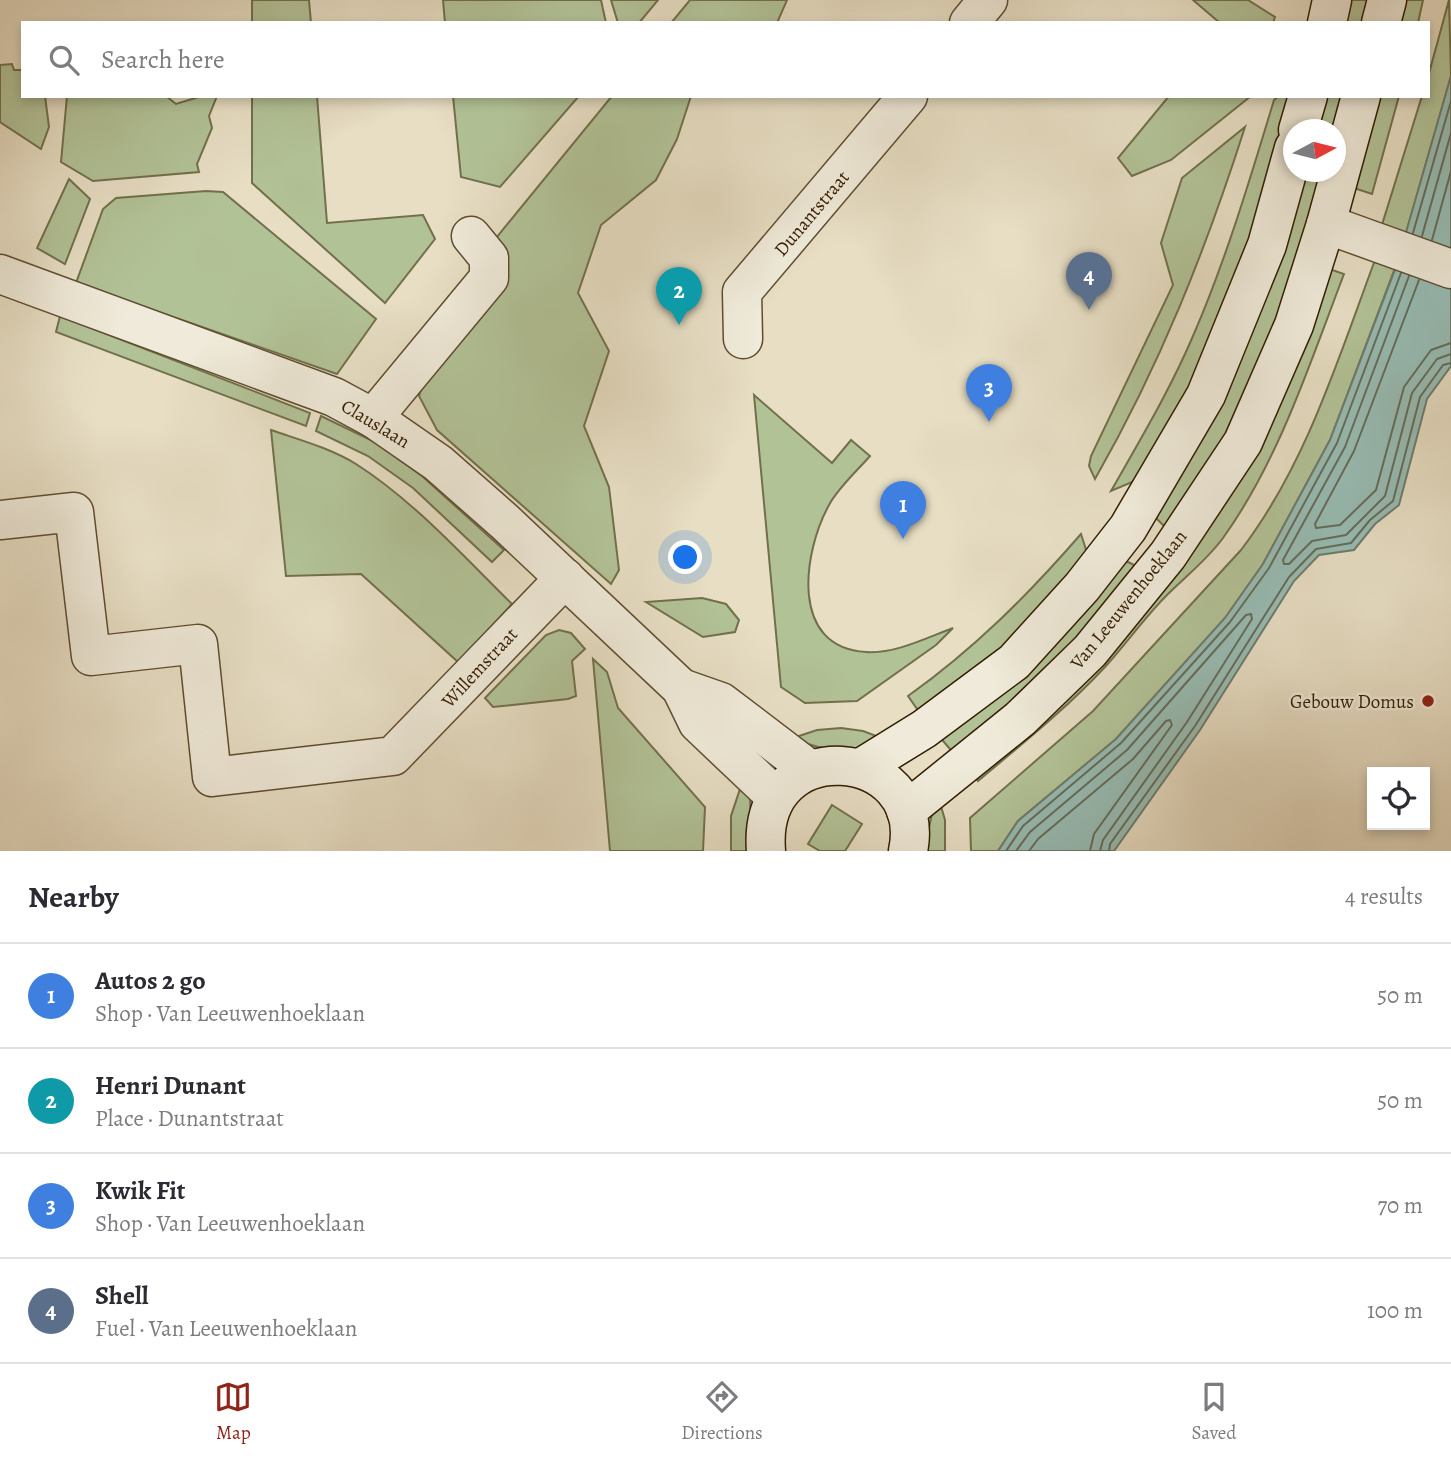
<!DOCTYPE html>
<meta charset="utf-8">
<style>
:root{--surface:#fff;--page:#f7f7f7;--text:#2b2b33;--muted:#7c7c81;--line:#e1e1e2;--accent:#8f2418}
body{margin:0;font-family:Alegreya,serif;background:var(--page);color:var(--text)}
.controls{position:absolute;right:21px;bottom:21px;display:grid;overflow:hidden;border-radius:0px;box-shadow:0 4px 10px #0003}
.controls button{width:63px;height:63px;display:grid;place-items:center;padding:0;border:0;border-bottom:2px solid var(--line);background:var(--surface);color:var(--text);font:35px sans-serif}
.compass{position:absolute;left:1283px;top:119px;width:63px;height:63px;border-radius:50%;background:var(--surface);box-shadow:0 4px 10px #0003;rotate:83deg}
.you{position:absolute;left:686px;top:558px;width:24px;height:24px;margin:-18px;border:5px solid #fff;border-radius:50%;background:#1a73e8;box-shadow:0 0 0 10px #1a73e833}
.badge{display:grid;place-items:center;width:46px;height:46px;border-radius:50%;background:var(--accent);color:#fff;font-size:23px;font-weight:700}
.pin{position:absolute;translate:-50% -58px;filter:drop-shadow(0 2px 4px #0008)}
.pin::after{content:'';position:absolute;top:37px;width:24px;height:21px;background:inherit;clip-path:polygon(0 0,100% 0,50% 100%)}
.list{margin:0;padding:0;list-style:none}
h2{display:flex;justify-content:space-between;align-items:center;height:91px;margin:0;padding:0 28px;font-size:30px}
h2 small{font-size:23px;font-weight:400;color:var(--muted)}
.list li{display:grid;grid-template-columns:46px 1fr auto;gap:21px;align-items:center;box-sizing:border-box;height:105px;padding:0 28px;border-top:2px solid var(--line)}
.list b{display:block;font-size:26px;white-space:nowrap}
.list p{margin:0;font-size:23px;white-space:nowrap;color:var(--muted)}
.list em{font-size:23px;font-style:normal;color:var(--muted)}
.icon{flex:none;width:38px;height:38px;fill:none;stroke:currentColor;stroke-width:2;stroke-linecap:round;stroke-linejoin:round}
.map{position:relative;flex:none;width:1451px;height:851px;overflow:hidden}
.search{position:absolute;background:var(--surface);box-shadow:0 4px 10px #0003;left:21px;right:21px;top:21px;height:77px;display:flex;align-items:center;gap:18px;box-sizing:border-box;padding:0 24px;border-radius:0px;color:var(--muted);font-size:26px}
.sheet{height:511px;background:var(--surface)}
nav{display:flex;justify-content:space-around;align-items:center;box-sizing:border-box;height:98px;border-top:2px solid var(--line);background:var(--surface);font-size:19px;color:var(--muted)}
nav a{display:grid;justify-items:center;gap:4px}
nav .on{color:var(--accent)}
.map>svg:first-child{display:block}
.green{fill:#b2c297;stroke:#72704c;stroke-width:2}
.water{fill:#97bcb4;stroke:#6f7c6c;stroke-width:2}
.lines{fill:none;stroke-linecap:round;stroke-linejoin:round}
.shore{stroke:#656c5a;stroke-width:2}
.street-casing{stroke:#604d31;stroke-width:41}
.secondary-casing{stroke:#331d00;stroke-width:41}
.street{stroke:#efead9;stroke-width:38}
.secondary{stroke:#efead9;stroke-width:38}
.poi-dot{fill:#8f2418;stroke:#efead9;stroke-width:2.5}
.labels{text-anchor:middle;stroke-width:5;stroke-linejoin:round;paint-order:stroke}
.street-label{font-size:19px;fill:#331d00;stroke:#efead9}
.poi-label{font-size:19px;fill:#331d00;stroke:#efead9;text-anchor:end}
</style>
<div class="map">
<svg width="1451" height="851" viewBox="0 0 1451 851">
<rect width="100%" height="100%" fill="#e7dec4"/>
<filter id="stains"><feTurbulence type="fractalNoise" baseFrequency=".00286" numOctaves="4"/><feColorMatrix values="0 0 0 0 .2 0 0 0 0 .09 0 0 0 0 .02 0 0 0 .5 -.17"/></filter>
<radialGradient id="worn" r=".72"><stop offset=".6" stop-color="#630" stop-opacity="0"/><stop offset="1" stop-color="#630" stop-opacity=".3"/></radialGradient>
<g class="green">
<polygon points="252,0 309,0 311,23 252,23"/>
<polygon points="443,0 601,0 606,23 445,23"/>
<polygon points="611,0 658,0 639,23 618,23"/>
<polygon points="690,0 787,0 777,23 671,23"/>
<polygon points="1193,0 1248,0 1275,17 1273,23 1220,23"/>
<polygon points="1350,0 1379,0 1373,23 1344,23"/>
<polygon points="1399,0 1423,0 1418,23 1393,23"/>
<polygon points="1449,0 1451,76 1405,237 1381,228 1422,96 1428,96 1428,77"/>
<polygon points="12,64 14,70 23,70 23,96 45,96 49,127 41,149 0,122 0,65"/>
<polygon points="67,96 166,96 176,104 202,96 217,96 209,116 212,128 197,164 199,172 93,181 61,162"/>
<polygon points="252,96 317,96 327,223 423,215 435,239 385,303 252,183"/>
<polygon points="453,96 579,96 500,187 461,177"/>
<polygon points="612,96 691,96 677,139 656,180 601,225 578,293 609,351 584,426 609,487 619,570 611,584 437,430 419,396 427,371 496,238"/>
<polygon points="1169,96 1251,96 1171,160 1132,176 1118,158"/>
<path d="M1279 96H1305L1255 254 1144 477 1111 491C1140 440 1170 390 1193 336 1226 260 1250 179 1274 100Z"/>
<polygon points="1326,96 1354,96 1336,130 1316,130"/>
<polygon points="1375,96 1399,96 1372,194 1348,186"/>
<path d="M1245 127C1205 252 1160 365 1095 479L1089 466 1091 456 1173 285 1161 243 1182 178Z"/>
<polygon points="1303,172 1331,172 1267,351 1184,518 1167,529 1157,519 1157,509"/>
<polygon points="69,179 90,199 65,264 37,248"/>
<polygon points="206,191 223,192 376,319 337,374 76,283 103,209 116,198"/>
<path d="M1375 260 1395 268 1330 440 1263 564 1225 618 1116 739 1018 821 998 851H971L970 818 1093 711 1241 550C1306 465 1338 359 1375 260Z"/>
<path d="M1321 266 1344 274C1310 363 1279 460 1223 538 1207 560 1186 576 1167 595 1145 617 1126 644 1105 667 1066 709 1022 744 978 781L972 773 1128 625Z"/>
<polygon points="60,316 310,413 306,426 56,332"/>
<path d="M754 395 832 463 851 440 870 456C857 471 838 488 829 505 803 552 789 648 866 652 895 654 926 638 953 628L936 645 857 701 805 703 781 687Z"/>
<polygon points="321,416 375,442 422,476 504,550 492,562 413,488 368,456 316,431"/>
<path d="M271 430C300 440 330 448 356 464 414 501 463 556 512 604L458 662 361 574 286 576Z"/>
<path d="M1081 534 1088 556 1066 593 922 716 908 696C974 649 1028 595 1081 534Z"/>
<polygon points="1128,562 1136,566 1139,579 955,755 938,735 1122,563"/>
<polygon points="702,598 726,604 739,620 735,632 703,637 646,602"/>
<polygon points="559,630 571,633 585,649 572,661 576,696 568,699 493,707 485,698 546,635"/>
<polygon points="593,659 607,672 618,708 705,807 703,851 610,851"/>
<path d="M841 728 863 731 887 740C855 754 824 753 793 738L817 730Z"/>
<polygon points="740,789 750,797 752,851 731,851 731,816"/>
<polygon points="940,803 945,820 945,851 924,851 932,814"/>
<polygon points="832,805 862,824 845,851 820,851 808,844"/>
</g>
<polygon class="water" points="1451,76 1451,366 1427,399 1399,505 1375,524 1354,550 1319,555 1294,581 1200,730 1114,851 998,851 1018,821 1116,739 1225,618 1263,564 1330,440 1396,267"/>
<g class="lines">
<g class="shore">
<polyline points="1413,233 1451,101"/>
<polyline points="1422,236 1451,133"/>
<polyline points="1432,240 1451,171"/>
<polyline points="1409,276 1345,447 1283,560 1284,564 1289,564 1312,541 1346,535 1385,496 1412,393 1437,359 1451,354"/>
<polyline points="1419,280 1354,451 1315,524 1316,528 1340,525 1376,490 1404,387 1431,350 1451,343"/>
<polyline points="1006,851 1023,826 1121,743 1230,622 1269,568 1337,443 1401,273"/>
<polyline points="1016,851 1030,832 1127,750 1246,615 1251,614 1252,619 1187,722 1103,840 1100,851"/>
<polyline points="1029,851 1038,839 1133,759 1166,721 1170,720 1172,725 1094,834 1090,851"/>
<polyline points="1109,851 1110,844 1195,726 1289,577 1316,549 1351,543 1370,520 1393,501 1420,397 1443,365 1451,363"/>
</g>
<g class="street-casing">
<g id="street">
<polyline points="969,23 988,0"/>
<polyline points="1326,224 1451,269"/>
<polyline points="0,274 334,397 373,418 438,463 505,522 681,688 698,723 776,797"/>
<polyline points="743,339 742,292 908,96"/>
<polyline points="373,418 489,278 489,258 471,236"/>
<polyline points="0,520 74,512 91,656 198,644 212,777 393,756 565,578"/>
<polyline points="681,688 721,702 809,769"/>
</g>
</g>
<g class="secondary-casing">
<g id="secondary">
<polyline points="1327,23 1332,0"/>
<polyline points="1381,23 1387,0"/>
<polyline points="1298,130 1308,96"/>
<polyline points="861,768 924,729 1014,662 1082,587 1128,528 1206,395 1267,245 1294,148"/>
<polyline points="906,811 1020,719 1090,651 1168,555 1243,442 1294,325 1326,224 1361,96"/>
<path d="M766 851C756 729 930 746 908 851"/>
</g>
</g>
<use href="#street" class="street"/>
<use href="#secondary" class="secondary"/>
</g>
<circle class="poi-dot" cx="1428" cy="701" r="7"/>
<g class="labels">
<g class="street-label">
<text transform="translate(811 213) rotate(-50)" y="7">Dunantstraat</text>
<text transform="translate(376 423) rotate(31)" y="7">Clauslaan</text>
<text transform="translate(1128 599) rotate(-51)" y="7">Van Leeuwenhoeklaan</text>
<text transform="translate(479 667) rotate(-47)" y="7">Willemstraat</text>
</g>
<g class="poi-label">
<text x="1414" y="708">Gebouw Domus</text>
</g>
</g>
<rect width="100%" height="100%" filter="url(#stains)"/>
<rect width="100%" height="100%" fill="url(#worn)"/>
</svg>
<div class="controls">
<button><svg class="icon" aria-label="locate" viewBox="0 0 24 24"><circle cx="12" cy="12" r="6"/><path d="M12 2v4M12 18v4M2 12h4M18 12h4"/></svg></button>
</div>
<svg class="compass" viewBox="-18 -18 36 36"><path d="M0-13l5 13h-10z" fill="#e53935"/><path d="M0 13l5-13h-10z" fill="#7c7c81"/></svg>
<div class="you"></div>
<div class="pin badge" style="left:903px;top:539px;background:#3f7fe0">1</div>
<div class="pin badge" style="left:679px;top:325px;background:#0f9aa8">2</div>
<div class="pin badge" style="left:989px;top:422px;background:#3f7fe0">3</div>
<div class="pin badge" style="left:1089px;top:310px;background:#5c6f8a">4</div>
<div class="search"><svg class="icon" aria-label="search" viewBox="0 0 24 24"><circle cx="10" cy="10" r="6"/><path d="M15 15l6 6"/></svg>Search here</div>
</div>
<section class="sheet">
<h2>Nearby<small>4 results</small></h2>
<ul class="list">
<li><span class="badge" style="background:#3f7fe0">1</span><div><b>Autos 2 go</b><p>Shop · Van Leeuwenhoeklaan</p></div><em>50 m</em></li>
<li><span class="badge" style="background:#0f9aa8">2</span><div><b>Henri Dunant</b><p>Place · Dunantstraat</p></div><em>50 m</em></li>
<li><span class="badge" style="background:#3f7fe0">3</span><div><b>Kwik Fit</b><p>Shop · Van Leeuwenhoeklaan</p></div><em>70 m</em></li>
<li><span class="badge" style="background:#5c6f8a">4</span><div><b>Shell</b><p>Fuel · Van Leeuwenhoeklaan</p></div><em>100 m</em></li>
</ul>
</section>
<nav>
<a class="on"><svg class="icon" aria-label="map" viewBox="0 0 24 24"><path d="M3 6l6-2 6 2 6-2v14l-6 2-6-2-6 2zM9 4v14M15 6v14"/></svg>Map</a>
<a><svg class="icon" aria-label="directions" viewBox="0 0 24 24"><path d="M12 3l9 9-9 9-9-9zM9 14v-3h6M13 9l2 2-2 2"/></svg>Directions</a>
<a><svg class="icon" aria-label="saved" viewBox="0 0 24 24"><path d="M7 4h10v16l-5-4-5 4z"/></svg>Saved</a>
</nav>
